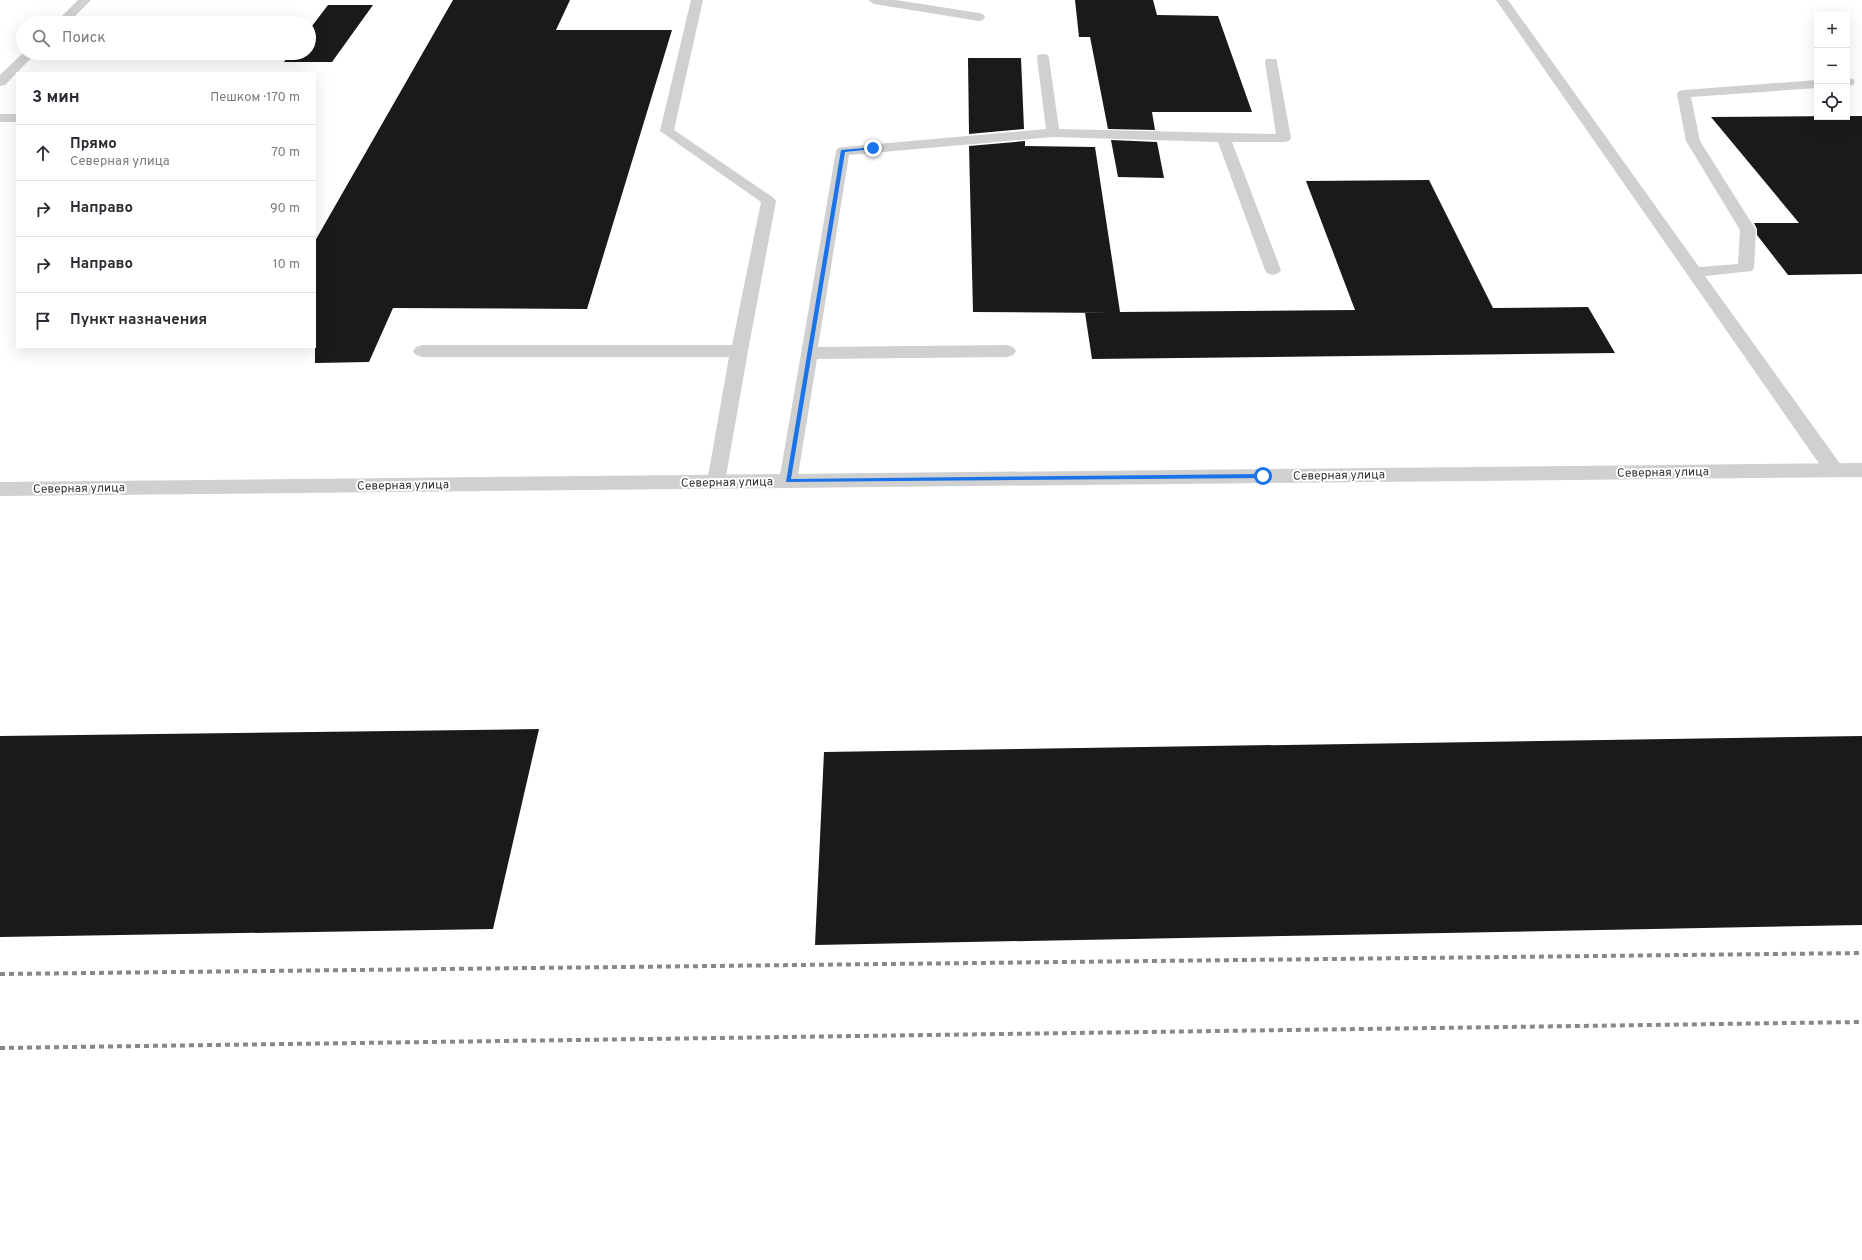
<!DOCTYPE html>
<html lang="ru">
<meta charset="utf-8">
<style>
:root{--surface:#fff;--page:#f2f2f3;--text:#2b2b33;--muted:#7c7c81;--line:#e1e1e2}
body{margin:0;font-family:Overpass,sans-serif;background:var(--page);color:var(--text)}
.controls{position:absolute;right:12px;top:12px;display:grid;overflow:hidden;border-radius:0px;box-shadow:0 4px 16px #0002}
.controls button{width:36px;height:36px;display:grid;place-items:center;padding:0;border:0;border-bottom:1px solid var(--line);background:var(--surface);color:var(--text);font:20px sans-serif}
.stop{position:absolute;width:12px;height:12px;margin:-9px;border:3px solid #1a73e8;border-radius:50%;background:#fff}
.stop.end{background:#1a73e8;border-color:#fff;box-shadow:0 1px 4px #0008}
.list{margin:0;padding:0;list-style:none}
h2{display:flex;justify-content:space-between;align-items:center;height:52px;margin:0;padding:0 16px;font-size:17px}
h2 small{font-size:13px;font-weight:400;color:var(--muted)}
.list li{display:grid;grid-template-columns:26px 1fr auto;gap:12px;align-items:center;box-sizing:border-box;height:56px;padding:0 16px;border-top:1px solid var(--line)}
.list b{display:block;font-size:15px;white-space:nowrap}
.list p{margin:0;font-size:13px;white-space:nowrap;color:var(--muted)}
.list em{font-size:13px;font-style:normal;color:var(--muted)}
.icon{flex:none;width:22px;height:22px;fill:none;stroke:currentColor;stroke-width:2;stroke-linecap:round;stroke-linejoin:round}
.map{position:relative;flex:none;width:1862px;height:1260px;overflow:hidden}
.search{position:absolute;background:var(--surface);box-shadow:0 4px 16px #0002;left:16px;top:16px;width:300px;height:44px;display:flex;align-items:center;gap:10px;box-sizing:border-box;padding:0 14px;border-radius:22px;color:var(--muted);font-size:15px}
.panel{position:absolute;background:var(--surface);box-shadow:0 4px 16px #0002;left:16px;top:72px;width:300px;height:276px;border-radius:0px}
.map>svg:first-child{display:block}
.building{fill:#1a1a1a}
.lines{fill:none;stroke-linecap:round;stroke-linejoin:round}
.service{fill:#d0d0d0;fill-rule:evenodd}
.minor{fill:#d0d0d0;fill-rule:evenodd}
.rail{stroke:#888;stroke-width:4;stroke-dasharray:5 4;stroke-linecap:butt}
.route{fill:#1a73e8}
.labels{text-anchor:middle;stroke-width:4;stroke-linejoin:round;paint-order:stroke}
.street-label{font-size:12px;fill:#333;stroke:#fff}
</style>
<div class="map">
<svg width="1862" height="1260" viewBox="0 0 1862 1260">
<rect width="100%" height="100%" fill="#fff"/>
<g class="building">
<polygon points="453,0 570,0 556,30 672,30 587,309 393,308 369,362 315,363 315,241"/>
<polygon points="1075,0 1153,0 1157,15 1218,16 1252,112 1152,112 1155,130 1108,129 1090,37 1079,37"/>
<polygon points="328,5 373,5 332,62 284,62 291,53 309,53 309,30"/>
<polygon points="968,58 1021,58 1024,129 969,134"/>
<polygon points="1847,116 1862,116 1862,274 1788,275 1757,235 1757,229 1754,223 1799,223 1711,117"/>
<polygon points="1111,140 1157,142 1164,178 1118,177"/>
<polygon points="1025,141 1025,146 1095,147 1120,312 1355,310 1306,181 1429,180 1493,308 1588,307 1615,353 1092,359 1085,313 1111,313 973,312 969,146"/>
<polygon points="539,729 493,929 0,937 0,736"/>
<polygon points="1862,736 1862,925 815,945 824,752"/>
</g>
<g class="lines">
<g class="service">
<polygon points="78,0 91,0 68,23 55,23"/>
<polygon points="691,0 703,0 674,130 774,198 776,201 748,351 725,482 723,487 716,489 709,487 707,482 729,357 422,357 416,355 413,351 416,347 422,345 732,345 761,202 660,131"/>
<polygon points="868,0 896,0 979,13 983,14 985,17 983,20 979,21 874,4"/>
<polygon points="1496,0 1508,0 1699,267 1738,264 1740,230 1686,141 1677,94 1679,91 1684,90 1817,80 1817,88 1691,97 1700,141 1756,230 1754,268 1752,271 1705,276 1841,465 1843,470 1841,475 1834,477 1827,475"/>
<polygon points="23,53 36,53 5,85 0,86 0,75"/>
<polygon points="1043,54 1048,55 1049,58 1059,129 1276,134 1265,62 1266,59 1276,59 1277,62 1291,138 1289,141 1284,142 1232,142 1281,270 1279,273 1273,275 1267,273 1265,270 1218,142 1053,137 849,155 818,347 1007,345 1013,347 1016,351 1013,355 1007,357 817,359 797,481 795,486 788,488 781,486 779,481 836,151 838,148 843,147 1046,129 1037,58 1038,55"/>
<polygon points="1847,78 1853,79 1855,82 1853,85 1847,86"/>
<rect x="0" y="114" width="17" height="8"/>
</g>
<polygon class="minor" points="1862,463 1862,477 0,496 0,482"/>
<g class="rail">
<polyline points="0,974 1862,953"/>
<polyline points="0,1048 1862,1022"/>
</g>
</g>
<polygon class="route" points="873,147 874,149 845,152 791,479 1263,474 1266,476 1265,478 786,482 841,150"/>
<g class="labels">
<g class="street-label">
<text transform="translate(1663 472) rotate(-1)" y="4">Северная улица</text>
<text transform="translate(1339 475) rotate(-1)" y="4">Северная улица</text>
<text transform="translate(727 482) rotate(-1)" y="4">Северная улица</text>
<text transform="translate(403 485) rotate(-1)" y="4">Северная улица</text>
<text transform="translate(79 488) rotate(-1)" y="4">Северная улица</text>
</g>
</g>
</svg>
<div class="controls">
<button>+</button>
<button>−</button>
<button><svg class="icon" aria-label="locate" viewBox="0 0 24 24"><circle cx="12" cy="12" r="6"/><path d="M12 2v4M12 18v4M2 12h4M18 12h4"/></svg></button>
</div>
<div class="stop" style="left:1263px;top:476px"></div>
<div class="stop end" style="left:873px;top:148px"></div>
<div class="search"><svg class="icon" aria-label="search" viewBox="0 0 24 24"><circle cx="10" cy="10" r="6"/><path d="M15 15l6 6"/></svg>Поиск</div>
<section class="panel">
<h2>3 мин<small>Пешком · 170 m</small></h2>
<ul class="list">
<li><svg class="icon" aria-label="ahead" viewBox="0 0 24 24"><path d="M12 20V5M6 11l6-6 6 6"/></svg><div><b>Прямо</b><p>Северная улица</p></div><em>70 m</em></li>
<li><svg class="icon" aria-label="right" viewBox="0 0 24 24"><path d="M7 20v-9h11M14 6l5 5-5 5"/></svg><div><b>Направо</b></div><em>90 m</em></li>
<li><svg class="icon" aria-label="right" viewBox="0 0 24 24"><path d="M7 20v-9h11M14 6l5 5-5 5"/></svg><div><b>Направо</b></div><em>10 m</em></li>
<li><svg class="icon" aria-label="arrive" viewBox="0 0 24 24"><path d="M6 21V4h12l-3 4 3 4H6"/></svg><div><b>Пункт назначения</b></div></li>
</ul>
</section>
</div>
